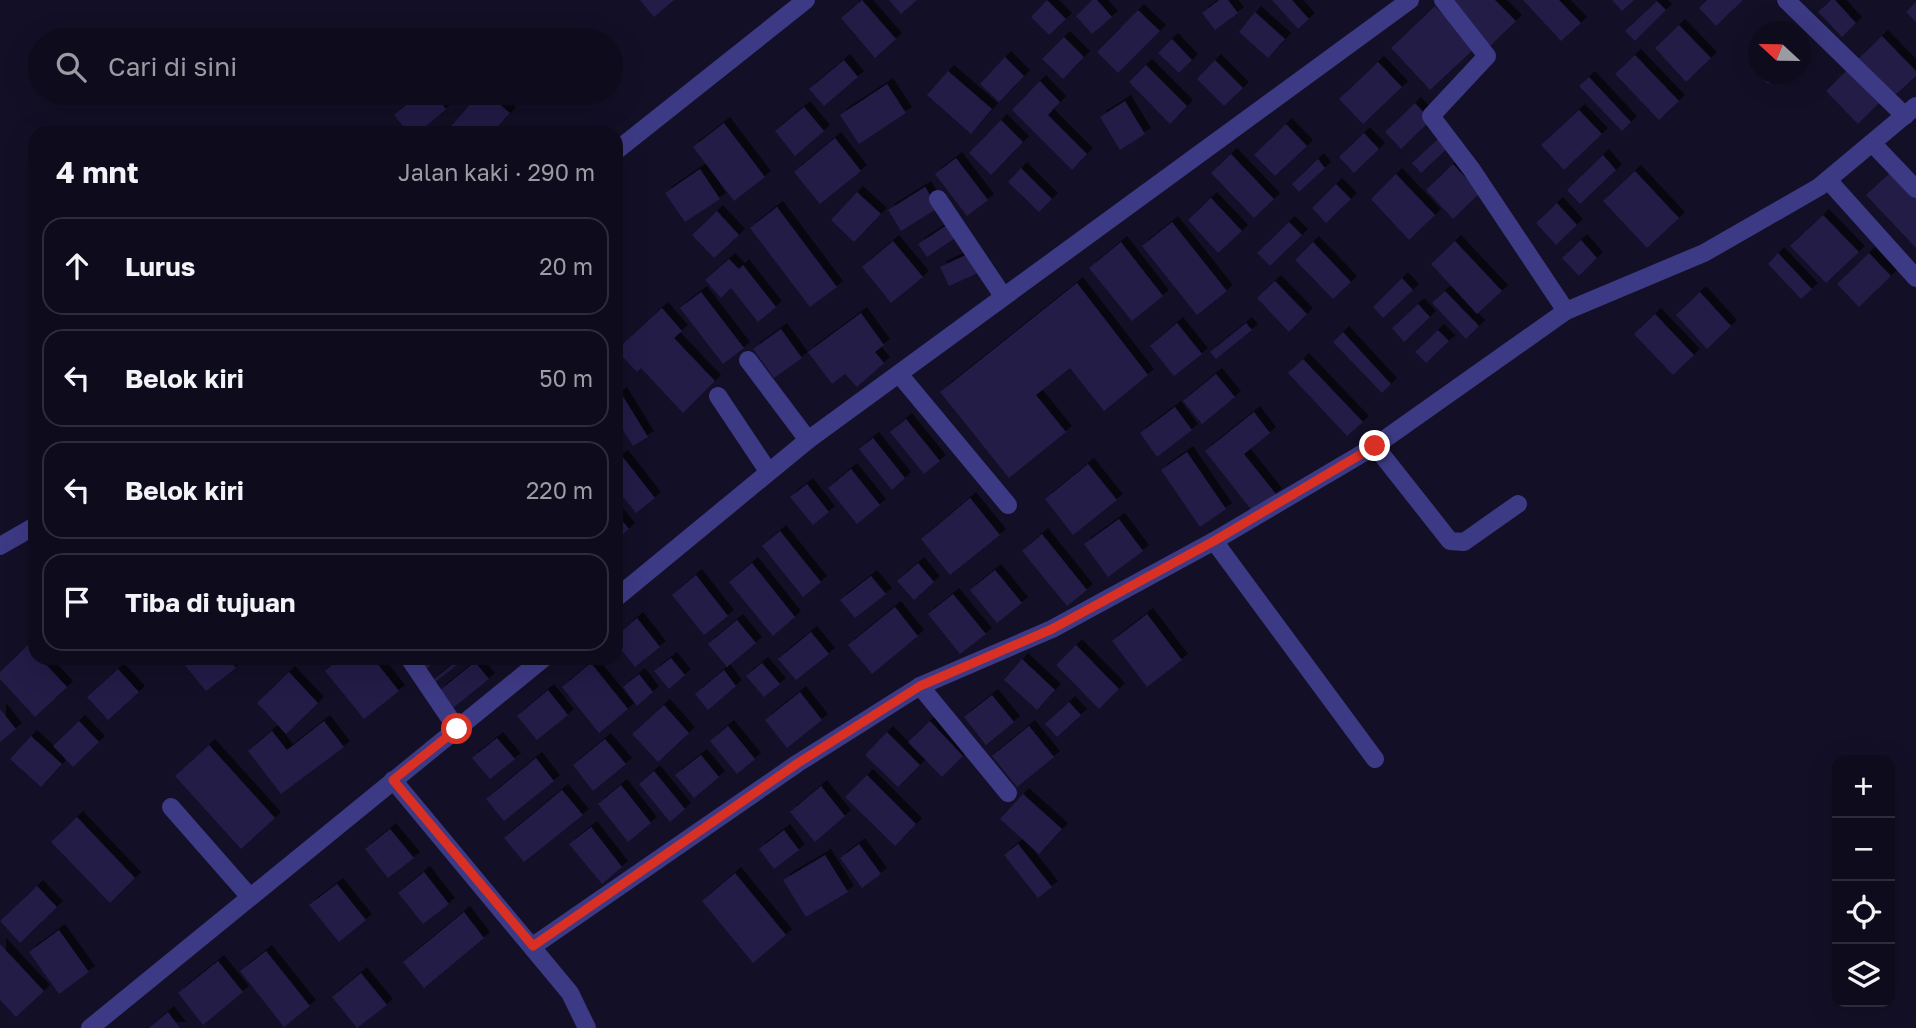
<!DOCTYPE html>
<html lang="id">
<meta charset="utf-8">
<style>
:root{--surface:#0e0b1c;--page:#171425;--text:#f1f3f6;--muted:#9b9ba3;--line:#2e2b3b}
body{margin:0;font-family:"Golos Text",sans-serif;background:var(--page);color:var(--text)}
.controls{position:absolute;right:21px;bottom:21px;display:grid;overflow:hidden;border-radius:14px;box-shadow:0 7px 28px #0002}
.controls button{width:63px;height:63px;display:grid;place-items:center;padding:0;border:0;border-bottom:2px solid var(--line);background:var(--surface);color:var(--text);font:35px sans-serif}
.compass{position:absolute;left:1748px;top:21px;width:63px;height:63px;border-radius:50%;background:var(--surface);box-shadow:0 7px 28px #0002;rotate:292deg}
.stop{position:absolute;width:21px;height:21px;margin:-16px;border:5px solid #d93025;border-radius:50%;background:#fff}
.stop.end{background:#d93025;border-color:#fff;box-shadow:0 2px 7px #0008}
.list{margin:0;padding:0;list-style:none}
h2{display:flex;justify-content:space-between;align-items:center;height:91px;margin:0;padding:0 28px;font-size:30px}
h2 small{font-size:23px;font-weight:400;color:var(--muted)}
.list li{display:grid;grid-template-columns:46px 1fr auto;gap:21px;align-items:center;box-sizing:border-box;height:98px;margin:0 14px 14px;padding:0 14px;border:2px solid var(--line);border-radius:21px}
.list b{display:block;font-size:26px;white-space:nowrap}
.list em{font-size:23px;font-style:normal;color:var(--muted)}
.icon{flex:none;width:38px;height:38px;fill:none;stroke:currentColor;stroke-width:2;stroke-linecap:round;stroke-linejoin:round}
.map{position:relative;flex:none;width:1916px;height:1028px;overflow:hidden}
.search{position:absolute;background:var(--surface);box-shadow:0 7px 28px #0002;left:28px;top:28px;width:595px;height:77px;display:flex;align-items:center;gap:18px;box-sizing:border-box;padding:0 24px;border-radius:38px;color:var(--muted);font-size:26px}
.panel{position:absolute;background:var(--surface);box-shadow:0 7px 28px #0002;left:28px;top:126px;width:595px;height:539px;border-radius:21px}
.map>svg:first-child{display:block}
.building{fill:#241b47;filter:url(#shadow)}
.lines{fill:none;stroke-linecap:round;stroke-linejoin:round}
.minor{stroke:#3d3a85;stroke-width:18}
.tertiary{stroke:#3d3a85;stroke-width:18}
.route{stroke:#d93025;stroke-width:9}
</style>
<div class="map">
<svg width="1916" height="1028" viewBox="0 0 1916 1028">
<defs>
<filter id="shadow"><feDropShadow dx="6" dy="-6" stdDeviation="0" flood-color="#0009"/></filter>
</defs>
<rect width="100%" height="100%" fill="#130f26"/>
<g class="building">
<polygon points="640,0 674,0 654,17"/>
<polygon points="862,0 896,39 875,58 841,18"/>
<polygon points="889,0 917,0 901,14"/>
<polygon points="1047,0 1066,19 1049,35 1031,17"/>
<polygon points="1092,0 1097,0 1112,17 1092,34 1076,16"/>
<polygon points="1219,0 1228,0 1238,13 1215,30 1202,13"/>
<polygon points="1272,0 1292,0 1309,19 1298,29"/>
<polygon points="1455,0 1495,0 1516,21 1490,46 1451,4"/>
<polygon points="1523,0 1559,0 1581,23 1561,41"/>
<polygon points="1612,0 1634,0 1622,11"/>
<polygon points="1707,0 1743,0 1716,26 1699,8"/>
<polygon points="1831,0 1835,0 1856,23 1842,37 1818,12"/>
<polygon points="1657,1 1666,10 1635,41 1625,31"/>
<polygon points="1916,2 1916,22 1906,12"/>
<polygon points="1435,6 1475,48 1430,90 1391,48"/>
<polygon points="1138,10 1160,31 1118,73 1097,52"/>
<polygon points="1255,12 1285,39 1268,58 1239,32"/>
<polygon points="1679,25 1711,58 1686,82 1655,48"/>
<polygon points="1882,36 1916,71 1916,76 1892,98 1857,60"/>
<polygon points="1064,37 1084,57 1063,79 1042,59"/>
<polygon points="1172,39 1192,60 1179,73 1158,53"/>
<polygon points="1635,55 1679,101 1659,120 1615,74"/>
<polygon points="1005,57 1024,76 999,102 980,84"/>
<polygon points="844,60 858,77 824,106 809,89"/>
<polygon points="1215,60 1243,88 1224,106 1197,79"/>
<polygon points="1378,62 1402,87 1363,124 1339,99"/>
<polygon points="1758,62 1758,74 1779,74 1768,84 1752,68"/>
<polygon points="1146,65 1187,106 1170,124 1129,82"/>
<polygon points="1847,70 1879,103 1858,124 1826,91"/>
<polygon points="948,71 992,109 971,134 927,95"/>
<polygon points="1589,77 1631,122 1622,131 1579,86"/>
<polygon points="1040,81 1060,102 1048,115 1087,154 1072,170 1012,110"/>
<polygon points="887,84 906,113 859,144 840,115"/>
<polygon points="420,93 433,93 446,109 418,133 409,133 394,115"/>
<polygon points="480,93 486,93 510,113 492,133 452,133 448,130"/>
<polygon points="1125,101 1145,134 1120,150 1100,117"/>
<polygon points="1415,103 1431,120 1401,149 1385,132"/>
<polygon points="804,107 824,131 795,156 775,131"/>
<polygon points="1579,110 1602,134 1564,170 1541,145"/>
<polygon points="1001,120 1023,142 991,175 969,153"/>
<polygon points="724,123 765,177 734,201 693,147"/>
<polygon points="1286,124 1307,146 1275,176 1254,155"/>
<polygon points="1364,133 1379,149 1354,173 1339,157"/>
<polygon points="1441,136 1451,145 1421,173 1412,163"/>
<polygon points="835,138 861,171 820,204 794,172"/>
<polygon points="1231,154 1274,199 1254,218 1211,173"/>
<polygon points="1603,155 1616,170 1580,204 1567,190"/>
<polygon points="956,158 988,200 967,216 935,174"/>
<polygon points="1318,159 1325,168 1299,192 1292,184"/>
<polygon points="1453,164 1480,193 1453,219 1426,190"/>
<polygon points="1021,168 1052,199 1039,212 1008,182"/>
<polygon points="700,169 720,199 685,222 665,193"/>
<polygon points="1894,169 1916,193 1916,248 1866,195"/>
<polygon points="1635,171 1679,218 1647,248 1603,201"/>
<polygon points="1396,174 1435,215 1409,240 1371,199"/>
<polygon points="1336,184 1351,199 1326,223 1312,208"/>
<polygon points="925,187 938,208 901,231 888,210"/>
<polygon points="857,192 881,214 854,242 831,220"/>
<polygon points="1211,198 1242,231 1218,253 1188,220"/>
<polygon points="1557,203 1577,225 1556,245 1536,223"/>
<polygon points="777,207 837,287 810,307 750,228"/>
<polygon points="717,211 739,235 714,258 692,235"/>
<polygon points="1823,215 1859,252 1826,283 1790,246"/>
<polygon points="1172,222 1227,291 1197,315 1142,246"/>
<polygon points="1289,222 1302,235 1270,266 1257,253"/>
<polygon points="950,223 958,236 927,257 918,244"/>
<polygon points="1581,240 1597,258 1579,276 1562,258"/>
<polygon points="893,241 923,277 891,303 862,267"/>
<polygon points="1455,241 1502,291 1477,314 1431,264"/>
<polygon points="1121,242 1163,296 1132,321 1089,268"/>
<polygon points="1313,242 1351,282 1333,299 1295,260"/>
<polygon points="970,253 980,272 949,286 940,267"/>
<polygon points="1778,253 1812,289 1801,299 1768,264"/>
<polygon points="1869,253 1891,276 1859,307 1837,284"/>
<polygon points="729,259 739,269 743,265 776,307 758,322 731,288 721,298 705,280"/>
<polygon points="1402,278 1413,290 1383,318 1373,307"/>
<polygon points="1275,281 1307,314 1289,332 1257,298"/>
<polygon points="1077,283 1148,375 1104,411 1070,368 1036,395 1066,432 1009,478 940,392"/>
<polygon points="1445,291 1479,326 1466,339 1432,303"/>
<polygon points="701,292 744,348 723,364 680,308"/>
<polygon points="1700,292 1731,326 1707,349 1676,315"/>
<polygon points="1418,304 1430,317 1404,342 1392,328"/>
<polygon points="662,308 682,331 674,338 715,381 683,413 641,368 637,372 616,350"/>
<polygon points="861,313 884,345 875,352 884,363 857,387 845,374 832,384 808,352"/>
<polygon points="1655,314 1694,355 1673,375 1634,334"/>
<polygon points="1177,323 1202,354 1174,376 1150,346"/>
<polygon points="1246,323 1252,330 1216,359 1210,352"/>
<polygon points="781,329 802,358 774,378 753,349"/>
<polygon points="1438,330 1449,341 1426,363 1415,352"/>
<polygon points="1343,332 1391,384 1382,393 1333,342"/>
<polygon points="1303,359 1363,422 1347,436 1288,373"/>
<polygon points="1216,374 1235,397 1202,424 1183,401"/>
<polygon points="621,393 648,437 633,446 616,419 616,397"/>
<polygon points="1175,407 1192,430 1157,457 1140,433"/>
<polygon points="1254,412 1270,433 1244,454 1276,494 1253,512 1205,451"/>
<polygon points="906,419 940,461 924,474 890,432"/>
<polygon points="873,438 905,478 892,490 859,449"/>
<polygon points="1187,452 1226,509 1200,527 1161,470"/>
<polygon points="622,456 655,498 636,513 616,488 616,460"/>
<polygon points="1088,464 1117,500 1073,535 1045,499"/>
<polygon points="851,469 880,505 857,524 828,488"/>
<polygon points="807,484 829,512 813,525 790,497"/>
<polygon points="970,498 1000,535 950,575 921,539"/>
<polygon points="616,513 629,529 622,535 616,527"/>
<polygon points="1119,519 1143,551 1108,577 1084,544"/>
<polygon points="780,531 821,582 803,597 762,546"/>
<polygon points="1042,534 1087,590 1067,606 1022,551"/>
<polygon points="752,563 795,617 773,636 729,582"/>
<polygon points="918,563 934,582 914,600 897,581"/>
<polygon points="995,570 1022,603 997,623 970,590"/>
<polygon points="696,575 728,616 704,635 672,595"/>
<polygon points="871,576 886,594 855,618 840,600"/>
<polygon points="953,594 986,634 960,654 928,614"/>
<polygon points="895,607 918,636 872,674 848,645"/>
<polygon points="1147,614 1182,660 1147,687 1112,641"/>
<polygon points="637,618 660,647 635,667 616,643 616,636"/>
<polygon points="737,620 756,643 727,667 708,644"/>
<polygon points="811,632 829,654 796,680 778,659"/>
<polygon points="28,645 35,653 35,658 40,658 67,687 35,717 0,679 0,672"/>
<polygon points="1076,645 1119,689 1099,709 1056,665"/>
<polygon points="179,658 228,658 236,668 206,691"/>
<polygon points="341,658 373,658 399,691 364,719 325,671"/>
<polygon points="418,658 440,658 424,671"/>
<polygon points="460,658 466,658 434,683 432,681"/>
<polygon points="671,658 685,675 669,689 654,671"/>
<polygon points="1022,659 1055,690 1037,710 1004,680"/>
<polygon points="475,662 489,679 453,708 439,691"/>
<polygon points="591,663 628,709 599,733 562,687"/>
<polygon points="762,663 780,684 764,697 746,676"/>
<polygon points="118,669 139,692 108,720 87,697"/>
<polygon points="724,670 736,686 708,710 695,694"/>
<polygon points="289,672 318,703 286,734 257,703"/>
<polygon points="639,674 653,692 637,706 623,687"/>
<polygon points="548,690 568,715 537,740 517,716"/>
<polygon points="800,692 822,720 787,748 765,720"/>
<polygon points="992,695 1014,722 986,745 964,717"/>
<polygon points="1069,702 1081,715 1057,737 1045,724"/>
<polygon points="664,705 689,733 658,762 632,734"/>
<polygon points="0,709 16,729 0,742"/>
<polygon points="79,721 99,742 73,767 53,746"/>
<polygon points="324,721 344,747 281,794 248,751 272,731 287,750"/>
<polygon points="930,721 963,756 942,777 908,742"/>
<polygon points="728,726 755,759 737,774 710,741"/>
<polygon points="1029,726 1054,757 1017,787 992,756"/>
<polygon points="887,732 920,765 898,787 865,755"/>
<polygon points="31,736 62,764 41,787 10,759"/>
<polygon points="497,738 515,759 490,779 472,758"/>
<polygon points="605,739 626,764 593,791 573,765"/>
<polygon points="209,745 275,818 241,849 175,776"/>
<polygon points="701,755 719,777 694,798 675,775"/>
<polygon points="536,758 554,781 504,821 486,799"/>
<polygon points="654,771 685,809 670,822 639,784"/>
<polygon points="867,775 916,824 895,846 845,797"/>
<polygon points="621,785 651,823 628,842 598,804"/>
<polygon points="821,786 845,816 815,842 790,812"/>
<polygon points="562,790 583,815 524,862 504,838"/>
<polygon points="1023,794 1062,829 1039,854 1000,819"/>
<polygon points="77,817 135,878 110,903 51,842"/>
<polygon points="591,827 622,867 602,884 569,844"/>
<polygon points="390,829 414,858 388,878 365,849"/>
<polygon points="784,830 799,850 774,869 759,849"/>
<polygon points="859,844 881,874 862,888 840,858"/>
<polygon points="1018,844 1052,887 1038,898 1004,855"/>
<polygon points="825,855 848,892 806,917 783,880"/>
<polygon points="424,872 449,904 423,924 398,893"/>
<polygon points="735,873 786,935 753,963 702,901"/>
<polygon points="337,884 366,920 339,942 309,905"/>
<polygon points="37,886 57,907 20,943 0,921"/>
<polygon points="464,912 484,938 424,988 403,962"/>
<polygon points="59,930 89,972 59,994 29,952"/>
<polygon points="0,944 44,991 16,1017 0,1000"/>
<polygon points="266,951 310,1006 284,1027 240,971"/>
<polygon points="218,961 243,992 203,1025 178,993"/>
<polygon points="361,973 387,1005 357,1028 332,997"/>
<polygon points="168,1012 180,1028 149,1028"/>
</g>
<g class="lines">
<g class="minor">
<polyline points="1443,0 1487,56 1431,116 1472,170 1566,311"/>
<polyline points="1786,0 1905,116"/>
<polyline points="1872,143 1916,189"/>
<polyline points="616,151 806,0"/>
<polyline points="1828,180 1916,278"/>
<polyline points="938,199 1003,296"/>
<polyline points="748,360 808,440"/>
<polyline points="899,374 1008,505"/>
<polyline points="718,396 768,471"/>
<polyline points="1375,446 1450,541 1464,542 1518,504"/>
<polyline points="1214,541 1375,759"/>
<polyline points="0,546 35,526"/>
<polyline points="409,658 457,729"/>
<polyline points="920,686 1008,793"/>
<polyline points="393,780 570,993 587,1028"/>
<polyline points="171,807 250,897"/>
<polyline points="533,946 798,763 920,686 1052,629 1214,541 1375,446 1566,311 1704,253 1819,187 1916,106"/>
</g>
<g class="tertiary">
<polyline points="616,598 808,440 1410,0"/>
<polyline points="90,1028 544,658"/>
</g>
</g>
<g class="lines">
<polyline class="route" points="457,729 393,780 533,946 798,763 920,686 1052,629 1214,541 1375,446"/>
</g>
</svg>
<div class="controls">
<button>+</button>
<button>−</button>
<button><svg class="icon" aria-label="locate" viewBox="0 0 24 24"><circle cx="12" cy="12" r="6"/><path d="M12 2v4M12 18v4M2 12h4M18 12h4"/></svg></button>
<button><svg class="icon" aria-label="layers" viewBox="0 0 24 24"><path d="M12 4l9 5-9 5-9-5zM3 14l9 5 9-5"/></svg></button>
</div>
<svg class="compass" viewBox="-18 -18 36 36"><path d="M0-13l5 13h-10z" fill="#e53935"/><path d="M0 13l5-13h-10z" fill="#9b9ba3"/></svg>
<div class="stop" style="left:457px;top:729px"></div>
<div class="stop end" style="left:1375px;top:446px"></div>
<div class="search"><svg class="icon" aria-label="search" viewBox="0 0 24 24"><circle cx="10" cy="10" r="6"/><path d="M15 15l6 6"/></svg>Cari di sini</div>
<section class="panel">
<h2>4 mnt<small>Jalan kaki · 290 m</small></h2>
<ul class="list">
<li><svg class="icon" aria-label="ahead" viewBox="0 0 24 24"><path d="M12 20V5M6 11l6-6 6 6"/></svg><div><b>Lurus</b></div><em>20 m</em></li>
<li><svg class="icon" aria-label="left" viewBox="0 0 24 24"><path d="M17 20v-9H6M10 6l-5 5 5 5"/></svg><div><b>Belok kiri</b></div><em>50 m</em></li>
<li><svg class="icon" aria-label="left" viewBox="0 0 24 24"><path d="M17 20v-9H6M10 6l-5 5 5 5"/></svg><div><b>Belok kiri</b></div><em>220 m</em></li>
<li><svg class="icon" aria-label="arrive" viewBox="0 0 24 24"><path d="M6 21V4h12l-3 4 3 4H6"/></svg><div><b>Tiba di tujuan</b></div></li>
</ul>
</section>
</div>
